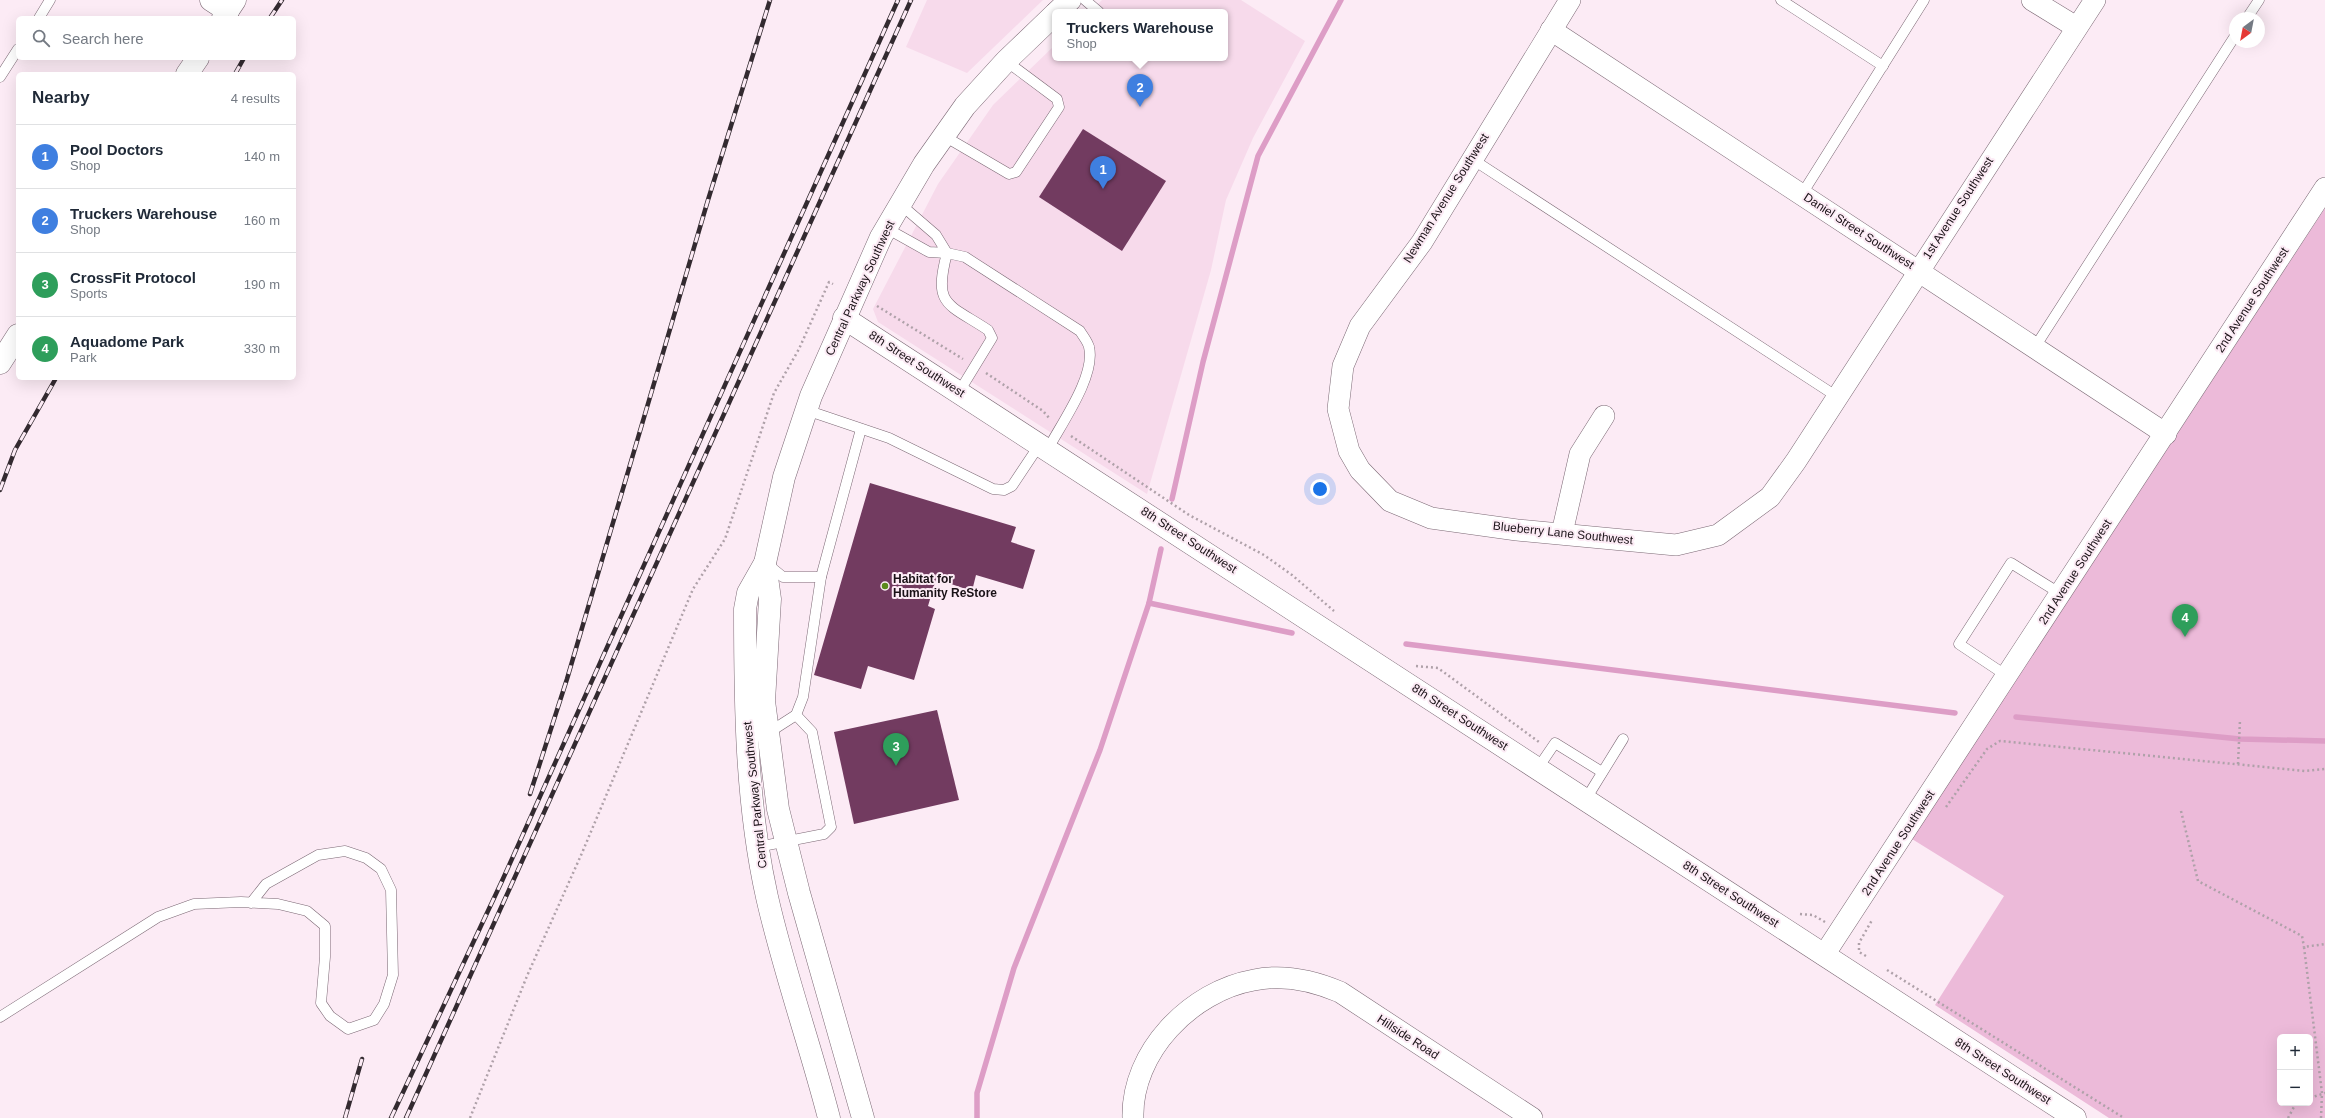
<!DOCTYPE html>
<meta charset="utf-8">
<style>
:root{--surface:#fff;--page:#f6f6f7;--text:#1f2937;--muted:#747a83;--line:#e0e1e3;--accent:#111827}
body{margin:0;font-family:Helvetica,sans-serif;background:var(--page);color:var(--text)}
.controls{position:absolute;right:12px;bottom:12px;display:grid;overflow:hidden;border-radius:6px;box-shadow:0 4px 16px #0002}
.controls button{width:36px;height:36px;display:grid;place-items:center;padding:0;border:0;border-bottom:1px solid var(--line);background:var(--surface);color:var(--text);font:20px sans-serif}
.compass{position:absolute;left:2229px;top:12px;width:36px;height:36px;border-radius:50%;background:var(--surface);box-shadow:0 4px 16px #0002;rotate:212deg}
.you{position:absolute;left:1320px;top:489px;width:14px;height:14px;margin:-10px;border:3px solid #fff;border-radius:50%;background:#1a73e8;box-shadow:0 0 0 6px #1a73e833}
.badge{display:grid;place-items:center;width:26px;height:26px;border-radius:50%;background:var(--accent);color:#fff;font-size:13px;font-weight:700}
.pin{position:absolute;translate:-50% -33px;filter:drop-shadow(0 1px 2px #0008)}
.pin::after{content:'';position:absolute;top:21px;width:14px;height:12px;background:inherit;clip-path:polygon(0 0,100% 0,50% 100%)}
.popup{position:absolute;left:1052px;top:9px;width:176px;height:52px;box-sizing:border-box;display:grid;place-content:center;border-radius:6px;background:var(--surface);filter:drop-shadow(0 1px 3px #0005);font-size:13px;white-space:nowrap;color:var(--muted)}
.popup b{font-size:15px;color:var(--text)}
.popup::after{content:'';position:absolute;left:50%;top:100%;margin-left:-8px;border:8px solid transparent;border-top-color:var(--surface)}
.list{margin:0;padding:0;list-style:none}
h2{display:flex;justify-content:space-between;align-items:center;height:52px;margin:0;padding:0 16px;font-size:17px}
h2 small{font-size:13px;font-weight:400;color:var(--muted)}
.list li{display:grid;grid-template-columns:26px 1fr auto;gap:12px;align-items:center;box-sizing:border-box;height:64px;padding:0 16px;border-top:1px solid var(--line)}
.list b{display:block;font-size:15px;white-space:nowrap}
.list p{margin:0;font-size:13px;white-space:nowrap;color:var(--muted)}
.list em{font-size:13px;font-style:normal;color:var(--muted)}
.icon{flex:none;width:22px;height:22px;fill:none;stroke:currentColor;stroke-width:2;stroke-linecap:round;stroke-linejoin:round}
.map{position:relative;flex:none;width:2325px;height:1118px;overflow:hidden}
.search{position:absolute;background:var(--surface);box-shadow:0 4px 16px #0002;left:16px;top:16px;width:280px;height:44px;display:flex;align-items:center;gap:10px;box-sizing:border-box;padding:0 14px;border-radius:6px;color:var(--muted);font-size:15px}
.panel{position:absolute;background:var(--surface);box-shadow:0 4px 16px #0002;left:16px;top:72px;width:280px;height:308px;border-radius:6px}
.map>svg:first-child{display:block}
.built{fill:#f7daeb}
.green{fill:#ecbad9;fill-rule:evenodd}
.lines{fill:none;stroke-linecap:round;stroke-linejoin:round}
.stream{stroke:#dd9dc6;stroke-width:5.5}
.building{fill:#723b60}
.lane-casing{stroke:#7b6874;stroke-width:11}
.street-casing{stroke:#7b6874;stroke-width:22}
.secondary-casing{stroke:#7b6874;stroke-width:23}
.path{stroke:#afa1a9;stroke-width:2.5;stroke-dasharray:2 3;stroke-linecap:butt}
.lane{stroke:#fff;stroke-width:10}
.street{stroke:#fff;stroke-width:21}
.secondary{stroke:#fff;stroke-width:22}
.rail-casing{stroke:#332a30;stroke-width:4.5}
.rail{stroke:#fcebf5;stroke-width:3;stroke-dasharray:9;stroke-linecap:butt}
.poi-dot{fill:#5a891b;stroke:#fcebf5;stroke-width:1.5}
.labels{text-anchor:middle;stroke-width:4;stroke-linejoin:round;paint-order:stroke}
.street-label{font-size:12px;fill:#191116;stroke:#fcebf5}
.poi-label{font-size:12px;font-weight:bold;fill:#191116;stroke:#fcebf5;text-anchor:start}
</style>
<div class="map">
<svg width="2325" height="1118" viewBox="0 0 2325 1118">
<rect width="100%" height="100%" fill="#fcebf5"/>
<g class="built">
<polygon points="927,0 1043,0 967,73 906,47"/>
<polygon points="1102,0 1241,0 1305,41 1253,138 1226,200 1211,270 1147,494 878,322 873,309 938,184 993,105 1055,45 1055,58 1225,58 1225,12 1090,12"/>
</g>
<path class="green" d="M2325 208V1118H2109L1935 1005 2004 896 1912 839ZM2280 1037H2310V1103H2280Z"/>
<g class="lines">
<g class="stream">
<polyline points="1172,499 1203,362 1258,156 1341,0"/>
<polyline points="1149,603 1292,633"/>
<polyline points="1406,644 1955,713"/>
<polyline points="2016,717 2240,739 2325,741"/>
<polyline points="977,1118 977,1093 1014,968 1100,750 1149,603 1161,549"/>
</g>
</g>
<g class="building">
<polygon points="1083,129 1166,181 1122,251 1039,197"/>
<polygon points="870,483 1016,527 1011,542 1035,550 1023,589 976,575 972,591 936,579 928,606 935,609 914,680 868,666 861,689 814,675"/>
<polygon points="937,710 959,800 854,824 834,732"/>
</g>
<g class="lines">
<g class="lane-casing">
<g id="lane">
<polyline points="1085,0 1099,12"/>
<polyline points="1781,0 1883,66"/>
<polyline points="39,18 50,0"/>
<polyline points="2247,18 2259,0"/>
<polyline points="0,77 18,49"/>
<polyline points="944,136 1009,174 1016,172 1059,107 1057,99 1006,61"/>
<polyline points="1472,159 1836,396"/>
<polyline points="1802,194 1924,0"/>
<polyline points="886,228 929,252 947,253 936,235 900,204"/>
<polyline points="2035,347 2235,36"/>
<path d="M959 392 992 338 988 330C947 303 933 306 947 253L965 257 1080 331C1083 336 1088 342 1089 347 1096 376 1061 424 1048 449"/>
<polyline points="806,410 889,438 993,489 1004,490 1012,486 1040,444"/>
<polyline points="767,564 783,577 821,577"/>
<polyline points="2007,676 1959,644 2011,563 2061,594"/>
<polyline points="768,733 796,715 803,697 821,577 861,429"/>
<polyline points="1538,768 1555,743 1602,772"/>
<polyline points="1586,799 1623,739"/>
<polyline points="758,847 824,834 831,827 812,732 796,715"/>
<polyline points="0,1017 158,917 194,904 241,902 278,904 307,911 325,926 325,957 321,1003 330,1016 348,1029 374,1020 384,1004 393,975 391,890 381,869 366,858 345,851 318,855 266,884 251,903"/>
</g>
</g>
<g class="street-casing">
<g id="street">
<polyline points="1570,0 1422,242 1360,326 1343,366 1338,409 1349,451 1360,470 1390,501 1431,518 1517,530 1676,545 1718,535 1770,497 1796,461 2095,0"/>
<polyline points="2032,0 2076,27"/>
<polyline points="1551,30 2166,434"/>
<polyline points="1562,533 1580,454 1604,416"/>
<polyline points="1824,955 2325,188"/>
<path d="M1133 1118C1131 1052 1191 991 1254 980 1283 974 1312 980 1340 992L1532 1118"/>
</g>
</g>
<g class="secondary-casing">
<g id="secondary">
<polyline points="211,0 228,11"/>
<polyline points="1057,12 1070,0"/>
<polyline points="223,18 235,0"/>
<polyline points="187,74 198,58"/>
<polyline points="844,318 2075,1118"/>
<polyline points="0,363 18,335"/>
<polyline points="765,563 770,599 764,701 778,809 799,893 863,1118"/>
<path d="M829 1118C810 1044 784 972 767 897 746 803 745 705 745 609L748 593 765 563 784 477 811 396 881 237 924 164 965 106 1006 61 1055 14"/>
</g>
</g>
<g class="path">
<polyline points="877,306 963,359"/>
<polyline points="986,373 1043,411 1050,419"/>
<polyline points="1071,436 1189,515 1264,555 1292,575 1334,611"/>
<polyline points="1416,666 1438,668 1539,742"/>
<polyline points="2238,764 2240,720"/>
<polyline points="1946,807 1987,749 2000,741 2305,771 2325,769"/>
<polyline points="2181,811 2198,881 2302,936 2304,947"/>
<polyline points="1800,914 1813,915 1825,922"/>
<polyline points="1866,956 1859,952 1859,943 1872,920"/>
<polyline points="1887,970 2124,1118"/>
<polyline points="2310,1098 2325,1093"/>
<polyline points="470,1118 527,976 582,853 693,589 725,539 774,393 799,349 829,282 833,284"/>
<polyline points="2288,1118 2295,1105 2299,1103"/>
<polyline points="2321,1118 2322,1093 2304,947 2325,944"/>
</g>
<use href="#lane" class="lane"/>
<use href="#street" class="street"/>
<use href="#secondary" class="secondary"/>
<g class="rail-casing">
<g id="rail">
<polyline points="270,18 282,0"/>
<polyline points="235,74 244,58"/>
<polyline points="0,490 15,450 56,378"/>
<polyline points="530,794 567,679 708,200 770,0"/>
<polyline points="345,1118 362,1059"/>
<polyline points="391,1118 502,881 898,0"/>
<polyline points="406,1118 911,0"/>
</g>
</g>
<use href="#rail" class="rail"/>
</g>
<circle class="poi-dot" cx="885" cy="586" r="4"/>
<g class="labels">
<g class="street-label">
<text transform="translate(1446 198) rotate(-58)" y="4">Newman Avenue Southwest</text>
<text transform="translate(1958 208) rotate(-57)" y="4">1st Avenue Southwest</text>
<text transform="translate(1859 231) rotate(33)" y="4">Daniel Street Southwest</text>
<text transform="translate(860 288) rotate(-65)" y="4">Central Parkway Southwest</text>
<text transform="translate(2252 300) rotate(-57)" y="4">2nd Avenue Southwest</text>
<text transform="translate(917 364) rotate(33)" y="4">8th Street Southwest</text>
<text transform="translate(1563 533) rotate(6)" y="4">Blueberry Lane Southwest</text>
<text transform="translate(1189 540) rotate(33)" y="4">8th Street Southwest</text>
<text transform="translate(2075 572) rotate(-57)" y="4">2nd Avenue Southwest</text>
<text transform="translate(1460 717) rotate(33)" y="4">8th Street Southwest</text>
<text transform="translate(755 795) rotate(-96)" y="4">Central Parkway Southwest</text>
<text transform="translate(1898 843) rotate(-57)" y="4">2nd Avenue Southwest</text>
<text transform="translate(1731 894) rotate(33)" y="4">8th Street Southwest</text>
<text transform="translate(1408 1037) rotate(33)" y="4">Hillside Road</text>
<text transform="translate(2003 1071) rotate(33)" y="4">8th Street Southwest</text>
</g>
<g class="poi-label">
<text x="893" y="583">Habitat for<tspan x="893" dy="14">Humanity ReStore</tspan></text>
</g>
</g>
</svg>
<div class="controls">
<button>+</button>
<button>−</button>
</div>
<svg class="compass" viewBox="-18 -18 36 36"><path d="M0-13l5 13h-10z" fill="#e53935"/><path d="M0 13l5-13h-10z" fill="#747a83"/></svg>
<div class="you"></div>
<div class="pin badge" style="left:1103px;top:189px;background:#3f7fe0">1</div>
<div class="pin badge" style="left:1140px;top:107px;background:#3f7fe0">2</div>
<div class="popup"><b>Truckers Warehouse</b>Shop</div>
<div class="pin badge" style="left:896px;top:766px;background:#2e9e5b">3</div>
<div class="pin badge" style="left:2185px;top:637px;background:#2e9e5b">4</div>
<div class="search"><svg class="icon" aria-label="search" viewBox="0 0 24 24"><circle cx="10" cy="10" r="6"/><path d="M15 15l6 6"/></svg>Search here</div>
<section class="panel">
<h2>Nearby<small>4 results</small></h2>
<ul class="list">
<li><span class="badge" style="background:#3f7fe0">1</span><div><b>Pool Doctors</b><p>Shop</p></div><em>140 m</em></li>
<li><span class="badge" style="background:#3f7fe0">2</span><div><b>Truckers Warehouse</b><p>Shop</p></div><em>160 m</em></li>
<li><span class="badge" style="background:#2e9e5b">3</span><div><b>CrossFit Protocol</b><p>Sports</p></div><em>190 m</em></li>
<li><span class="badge" style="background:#2e9e5b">4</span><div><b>Aquadome Park</b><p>Park</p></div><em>330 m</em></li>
</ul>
</section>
</div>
